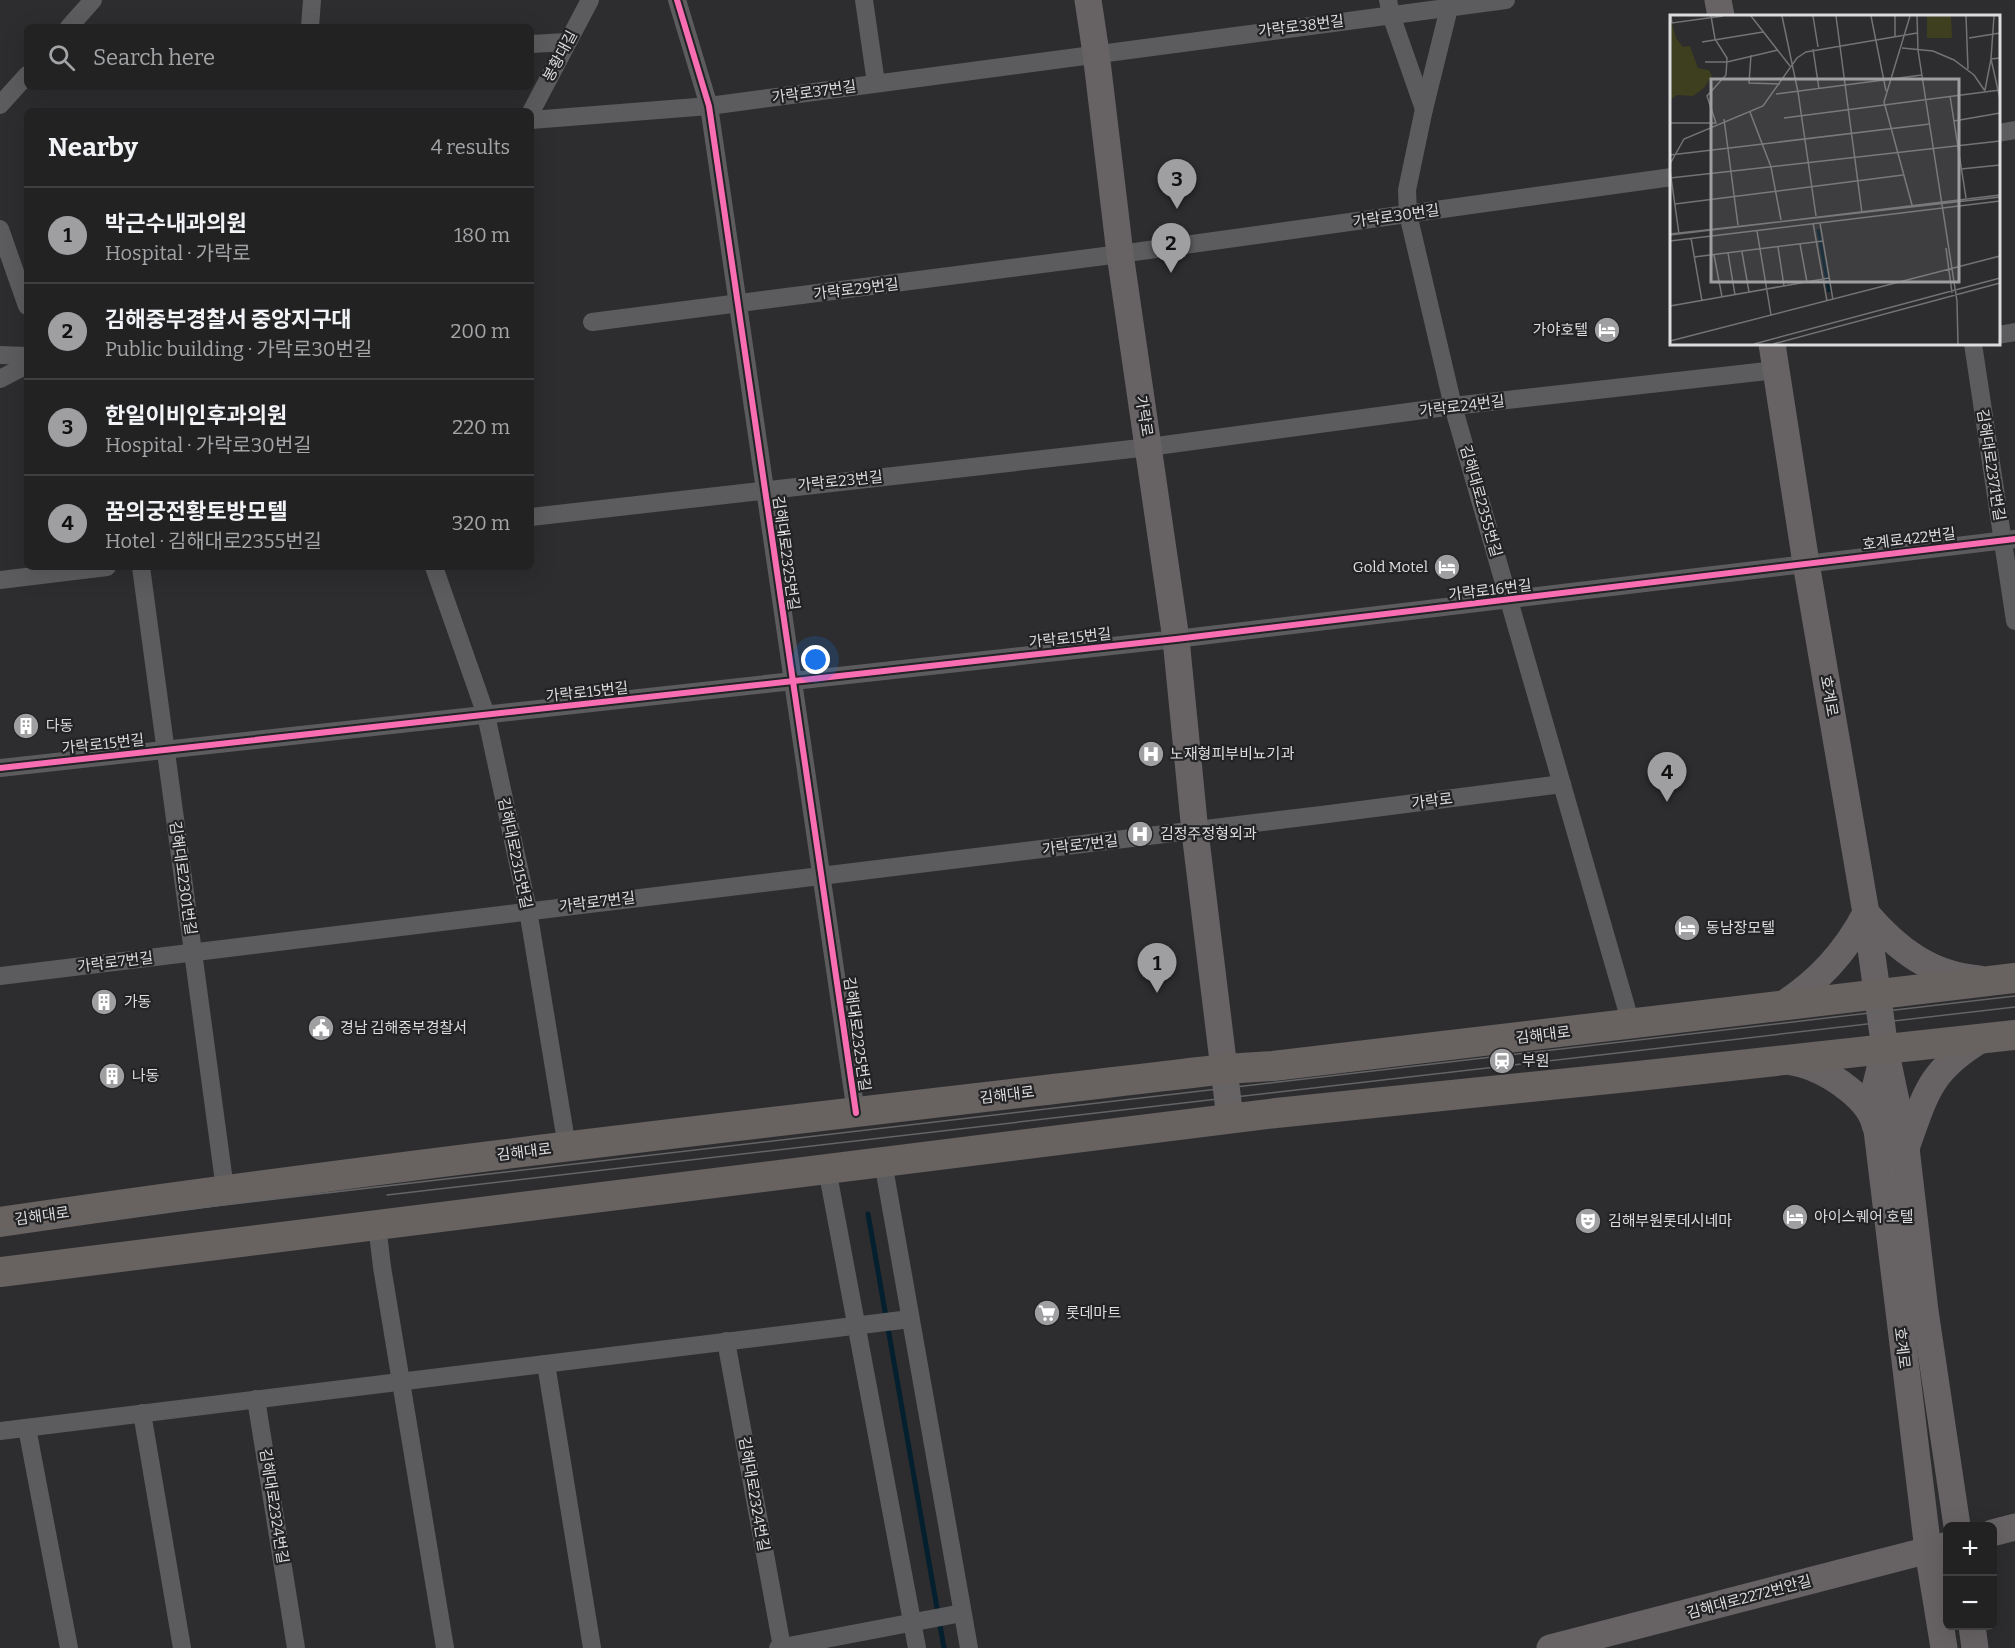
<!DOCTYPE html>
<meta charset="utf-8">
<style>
:root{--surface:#222223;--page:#2e2f30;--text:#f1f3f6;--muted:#a2a4a6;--line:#3f3f41;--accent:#9f9fa1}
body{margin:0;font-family:Bitter,"Noto Sans KR",serif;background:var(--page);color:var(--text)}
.controls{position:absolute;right:18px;bottom:18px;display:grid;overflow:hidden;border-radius:9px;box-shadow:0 6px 24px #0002}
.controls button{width:54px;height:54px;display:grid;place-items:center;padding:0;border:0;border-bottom:2px solid var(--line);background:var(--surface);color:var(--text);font:30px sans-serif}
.you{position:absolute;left:816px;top:660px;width:21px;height:21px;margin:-15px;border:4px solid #fff;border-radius:50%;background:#1a73e8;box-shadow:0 0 0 9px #1a73e833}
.badge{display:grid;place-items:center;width:39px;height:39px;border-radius:50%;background:var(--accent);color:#111;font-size:20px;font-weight:700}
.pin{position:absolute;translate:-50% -50px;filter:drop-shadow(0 2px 3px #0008)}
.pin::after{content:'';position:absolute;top:32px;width:21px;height:18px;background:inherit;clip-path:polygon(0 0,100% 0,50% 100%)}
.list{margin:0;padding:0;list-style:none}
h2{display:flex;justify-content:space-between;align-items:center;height:78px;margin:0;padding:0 24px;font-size:26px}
h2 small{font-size:20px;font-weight:400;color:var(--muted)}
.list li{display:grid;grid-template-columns:39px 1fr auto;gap:18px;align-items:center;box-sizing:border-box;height:96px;padding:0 24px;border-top:2px solid var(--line)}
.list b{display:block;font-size:22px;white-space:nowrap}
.list p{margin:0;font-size:20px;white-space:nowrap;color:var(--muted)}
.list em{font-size:20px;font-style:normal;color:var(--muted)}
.icon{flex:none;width:33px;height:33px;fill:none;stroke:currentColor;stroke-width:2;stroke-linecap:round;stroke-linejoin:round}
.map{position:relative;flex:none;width:2015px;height:1648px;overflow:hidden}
.search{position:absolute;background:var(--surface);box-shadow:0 6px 24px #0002;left:24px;top:24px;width:510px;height:66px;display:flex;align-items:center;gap:15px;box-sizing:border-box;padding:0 21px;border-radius:9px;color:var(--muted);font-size:22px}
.panel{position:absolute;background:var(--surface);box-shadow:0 6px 24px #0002;left:24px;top:108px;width:510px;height:462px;border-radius:9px}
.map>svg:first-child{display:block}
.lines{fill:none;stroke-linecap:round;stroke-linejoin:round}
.stream{stroke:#041f2d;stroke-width:5}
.street{stroke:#5c5c5e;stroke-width:18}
.secondary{stroke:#676364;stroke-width:27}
.primary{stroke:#686261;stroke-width:30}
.tram{stroke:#646466;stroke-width:1.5}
.cycleway-casing{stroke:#232326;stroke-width:10}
.cycleway{stroke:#f96db3;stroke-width:6}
.labels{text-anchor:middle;stroke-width:4.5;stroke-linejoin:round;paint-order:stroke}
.street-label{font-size:15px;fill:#dcdcde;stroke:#232326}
.poi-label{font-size:15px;fill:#dcdcde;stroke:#232326;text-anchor:start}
.inset-river{fill:none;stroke:#041f2d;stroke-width:3}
.inset-road{fill:none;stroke:#737375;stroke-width:1.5}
.view{fill:#9f9fa1;fill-opacity:0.15;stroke:#9f9fa1;stroke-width:3}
.inset-edge{fill:none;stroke:#dcdcde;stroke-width:3}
</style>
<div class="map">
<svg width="2015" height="1648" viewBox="0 0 2015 1648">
<rect width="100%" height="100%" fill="#2d2d2f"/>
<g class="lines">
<polyline class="stream" points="868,1214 944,1648"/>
<g class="street">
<polyline points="677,0 709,106 856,1113"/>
<polyline points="864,0 876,83"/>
<polyline points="1388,0 1391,15 1424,109"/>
<polyline points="1451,0 1424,109 1407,190 1408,214 1453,406 1631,1024"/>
<polyline points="69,27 93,0"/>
<polyline points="310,27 312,0"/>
<polyline points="531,44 566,42"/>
<polyline points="0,105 27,75"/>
<polyline points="531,112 590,0"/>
<polyline points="531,120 709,106 1506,0"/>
<polyline points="1998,133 2015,130"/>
<polyline points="0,229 27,306"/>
<polyline points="592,322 1120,254 1672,177"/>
<polyline points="1998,335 2015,332"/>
<polyline points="1973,344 2015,621"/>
<polyline points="0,355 27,356"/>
<polyline points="0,379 27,365"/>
<polyline points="531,517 1149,447 1453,406 1776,370"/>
<polyline points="141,567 225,1189"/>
<polyline points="434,567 486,715 528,910 567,1147"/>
<polyline points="0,580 107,567"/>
<polyline points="0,768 1176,639 2015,539"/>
<path d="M0 976C521 911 1042 852 1562 784"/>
<polyline points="883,1162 969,1648"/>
<polyline points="827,1169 917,1648"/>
<polyline points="377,1225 382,1267 445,1648"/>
<polyline points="726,1341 782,1647"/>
<polyline points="546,1364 592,1648"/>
<polyline points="256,1399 296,1648"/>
<polyline points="142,1413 182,1648"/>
<polyline points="27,1428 69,1648"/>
<polyline points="0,1431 910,1319"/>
<polyline points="778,1648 962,1613"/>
</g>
<g class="secondary">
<polyline points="1088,0 1096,53 1120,254 1176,639 1195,832 1230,1118"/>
<polyline points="1718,0 1721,16"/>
<polyline points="1772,344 1806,563 1866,913 1885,1049 1906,1148 1925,1311 1957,1526"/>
<path d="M1779 1007C1818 982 1845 953 1866 913 1897 949 1930 975 1979 979"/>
<polyline points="1883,1056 1873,1097 1928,1550 1944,1648"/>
<path d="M1784 1060C1793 1062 1803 1064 1811 1067 1834 1076 1870 1100 1875 1125"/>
<path d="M1906 1148C1926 1093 1929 1071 1982 1039"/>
<polyline points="1992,1533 2015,1527"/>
<polyline points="1972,1626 1975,1648"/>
<polyline points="1550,1648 1948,1545"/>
</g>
<g class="primary">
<path d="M0 1222C407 1162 817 1117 1225 1069L1273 1066 2015 978"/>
<polyline points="0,1272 1276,1113 1638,1076 2015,1035"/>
</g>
<g class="tram">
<polyline points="387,1195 2015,1007"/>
<polyline points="0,1231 2015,996"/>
</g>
<g class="cycleway-casing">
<g id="cycleway">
<polyline points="677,0 709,106 856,1113"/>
<polyline points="0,768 1176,639 2015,539"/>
</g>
</g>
<use href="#cycleway" class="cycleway"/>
</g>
<defs>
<g id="hotel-disc" transform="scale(1.35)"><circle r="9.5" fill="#9f9fa1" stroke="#232326"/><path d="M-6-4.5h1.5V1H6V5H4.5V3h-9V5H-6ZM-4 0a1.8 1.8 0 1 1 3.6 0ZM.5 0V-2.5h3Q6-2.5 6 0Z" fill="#fff"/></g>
<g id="building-disc" transform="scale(1.35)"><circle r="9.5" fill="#9f9fa1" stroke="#232326"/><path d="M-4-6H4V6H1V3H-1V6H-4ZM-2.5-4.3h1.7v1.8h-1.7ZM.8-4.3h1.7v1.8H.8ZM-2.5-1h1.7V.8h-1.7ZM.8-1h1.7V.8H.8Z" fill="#fff"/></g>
<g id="hospital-disc" transform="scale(1.35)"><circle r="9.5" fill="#9f9fa1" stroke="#232326"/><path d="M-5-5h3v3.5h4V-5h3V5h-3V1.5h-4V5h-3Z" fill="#fff"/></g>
<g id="civic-disc" transform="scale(1.35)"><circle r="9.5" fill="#9f9fa1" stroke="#232326"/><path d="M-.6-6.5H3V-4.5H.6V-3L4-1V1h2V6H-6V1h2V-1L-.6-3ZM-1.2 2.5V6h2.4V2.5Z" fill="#fff"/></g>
<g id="station-disc" transform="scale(1.35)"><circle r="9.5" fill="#9f9fa1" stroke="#232326"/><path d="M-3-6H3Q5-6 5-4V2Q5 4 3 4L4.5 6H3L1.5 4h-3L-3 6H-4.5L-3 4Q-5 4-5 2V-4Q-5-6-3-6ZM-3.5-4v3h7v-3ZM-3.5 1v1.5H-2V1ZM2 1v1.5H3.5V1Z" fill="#fff"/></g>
<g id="theatre-disc" transform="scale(1.35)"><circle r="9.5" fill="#9f9fa1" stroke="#232326"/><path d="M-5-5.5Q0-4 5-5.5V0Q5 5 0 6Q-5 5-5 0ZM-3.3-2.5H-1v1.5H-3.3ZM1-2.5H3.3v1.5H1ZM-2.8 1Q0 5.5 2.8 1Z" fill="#fff"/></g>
<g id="supermarket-disc" transform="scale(1.35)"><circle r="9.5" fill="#9f9fa1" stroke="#232326"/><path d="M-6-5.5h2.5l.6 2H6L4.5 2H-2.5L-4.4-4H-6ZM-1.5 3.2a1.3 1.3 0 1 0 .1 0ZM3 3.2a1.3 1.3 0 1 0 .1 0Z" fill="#fff"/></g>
</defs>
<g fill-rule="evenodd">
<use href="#hotel-disc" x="1607" y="330"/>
<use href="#hotel-disc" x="1447" y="567"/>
<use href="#building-disc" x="26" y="726"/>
<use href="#hospital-disc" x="1151" y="754"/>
<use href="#hospital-disc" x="1140" y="834"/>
<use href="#hotel-disc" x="1687" y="928"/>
<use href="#building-disc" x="104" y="1002"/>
<use href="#civic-disc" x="321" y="1028"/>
<use href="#station-disc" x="1502" y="1061"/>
<use href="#building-disc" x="112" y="1076"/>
<use href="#hotel-disc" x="1795" y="1217"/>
<use href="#theatre-disc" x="1588" y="1221"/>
<use href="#supermarket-disc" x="1047" y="1313"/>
</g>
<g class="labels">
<g class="street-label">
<text transform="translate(1301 26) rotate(-7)" y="5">가락로38번길</text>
<text transform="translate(560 56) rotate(-62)" y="5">봉황대길</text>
<text transform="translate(814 92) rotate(-8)" y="5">가락로37번길</text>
<text transform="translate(1396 216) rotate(-8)" y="5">가락로30번길</text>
<text transform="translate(856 289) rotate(-7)" y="5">가락로29번길</text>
<text transform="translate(1462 406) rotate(-7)" y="5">가락로24번길</text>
<text transform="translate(1144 416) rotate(81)" y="5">가락로</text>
<text transform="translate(1991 465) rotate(81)" y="5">김해대로2371번길</text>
<text transform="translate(840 481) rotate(-6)" y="5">가락로23번길</text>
<text transform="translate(1481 501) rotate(74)" y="5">김해대로2355번길</text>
<text transform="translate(1909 539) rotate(-7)" y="5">호계로422번길</text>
<text transform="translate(786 553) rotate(82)" y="5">김해대로2325번길</text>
<text transform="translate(1490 590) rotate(-7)" y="5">가락로16번길</text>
<text transform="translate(1070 638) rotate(-6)" y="5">가락로15번길</text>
<text transform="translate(587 692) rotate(-6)" y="5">가락로15번길</text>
<text transform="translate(1829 696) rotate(80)" y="5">호계로</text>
<text transform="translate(103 744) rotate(-6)" y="5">가락로15번길</text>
<text transform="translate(1432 801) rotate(-7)" y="5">가락로</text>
<text transform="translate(1080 845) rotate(-7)" y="5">가락로7번길</text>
<text transform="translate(515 853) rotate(78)" y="5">김해대로2315번길</text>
<text transform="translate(183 878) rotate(82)" y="5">김해대로2301번길</text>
<text transform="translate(597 902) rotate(-7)" y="5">가락로7번길</text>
<text transform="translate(115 962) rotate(-7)" y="5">가락로7번길</text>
<text transform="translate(857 1034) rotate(82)" y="5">김해대로2325번길</text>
<text transform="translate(1543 1035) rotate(-7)" y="5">김해대로</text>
<text transform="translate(1007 1095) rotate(-7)" y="5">김해대로</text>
<text transform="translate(524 1152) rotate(-7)" y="5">김해대로</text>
<text transform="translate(42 1216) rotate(-8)" y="5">김해대로</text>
<text transform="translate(1902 1348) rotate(83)" y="5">호계로</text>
<text transform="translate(754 1494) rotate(80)" y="5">김해대로2324번길</text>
<text transform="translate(274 1506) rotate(81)" y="5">김해대로2324번길</text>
<text transform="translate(1749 1597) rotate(-15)" y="5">김해대로2272번안길</text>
</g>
<g class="poi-label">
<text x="1588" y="335" text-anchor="end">가야호텔</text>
<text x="1428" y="572" text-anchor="end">Gold Motel</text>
<text x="46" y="731">다동</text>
<text x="1170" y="759">노재형피부비뇨기과</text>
<text x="1160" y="839">김정주정형외과</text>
<text x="1706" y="933">동남장모텔</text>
<text x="124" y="1007">가동</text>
<text x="340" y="1033">경남 김해중부경찰서</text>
<text x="1522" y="1066">부원</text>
<text x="132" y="1081">나동</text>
<text x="1814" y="1222">아이스퀘어 호텔</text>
<text x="1608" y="1226">김해부원롯데시네마</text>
<text x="1066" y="1318">롯데마트</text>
</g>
</g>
<g transform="translate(1670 15)">
<rect width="330" height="330" fill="#2d2d2f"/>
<path d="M0 1 6 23 13 32 20 31 28 53 39 55 42 61 34 73 23 81 7 80 0 85ZM257 1H281L282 23H257Z" fill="#3d3f1f"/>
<path class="inset-river" d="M148 214 159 277"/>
<path class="inset-road" d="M1 1 2 8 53 1M81 1 120 51M112 1 128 77 146 201M143 1 148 32M166 1 192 198M201 1 216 76M225 1V21M240 1 214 87 242 190M247 1 248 35 287 286 288 329M296 1 298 54M324 1 321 44 330 84M299 23 330 18M32 27 93 17M232 33 263 36 284 45 304 60 315 76M143 34 149 74M81 40 79 68 110 69M35 47H57L108 35M315 75 321 44 330 43M106 79 252 60M280 81 296 183M80 97 101 152 111 205M114 103 330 75M54 104 68 210M284 106 330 98M0 108H46L37 81 56 60 57 43 45 24 41 1M0 140 260 109M0 149 14 124 93 91 127 43 136 37 247 18M291 154 330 150M0 155 9 219M0 163 330 126M5 189 233 160M143 208 157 286M150 208 163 285M87 216 101 300M0 219 330 182M0 220 330 180M21 223 32 286M0 226 330 186M130 229 137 267M108 232 114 271M276 233 282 278M72 237 79 277M58 238 65 280M44 240 52 282M24 242 153 226M0 291 159 263M0 326 330 241M84 329 330 263M103 329 330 268"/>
<path class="view" d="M41 64H289V267H41Z"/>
<rect width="330" height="330" class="inset-edge"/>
</g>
</svg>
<div class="controls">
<button>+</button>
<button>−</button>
</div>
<div class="you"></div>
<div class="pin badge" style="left:1157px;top:993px">1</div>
<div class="pin badge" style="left:1171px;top:273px">2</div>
<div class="pin badge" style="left:1177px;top:209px">3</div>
<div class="pin badge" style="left:1667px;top:802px">4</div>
<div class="search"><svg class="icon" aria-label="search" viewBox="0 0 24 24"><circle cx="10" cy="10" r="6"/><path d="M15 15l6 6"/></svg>Search here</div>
<section class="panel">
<h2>Nearby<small>4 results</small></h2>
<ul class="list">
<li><span class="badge">1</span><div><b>박근수내과의원</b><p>Hospital · 가락로</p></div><em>180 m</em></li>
<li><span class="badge">2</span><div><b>김해중부경찰서 중앙지구대</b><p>Public building · 가락로30번길</p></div><em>200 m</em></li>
<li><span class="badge">3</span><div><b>한일이비인후과의원</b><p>Hospital · 가락로30번길</p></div><em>220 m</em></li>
<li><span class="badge">4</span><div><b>꿈의궁전황토방모텔</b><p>Hotel · 김해대로2355번길</p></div><em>320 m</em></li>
</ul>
</section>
</div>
